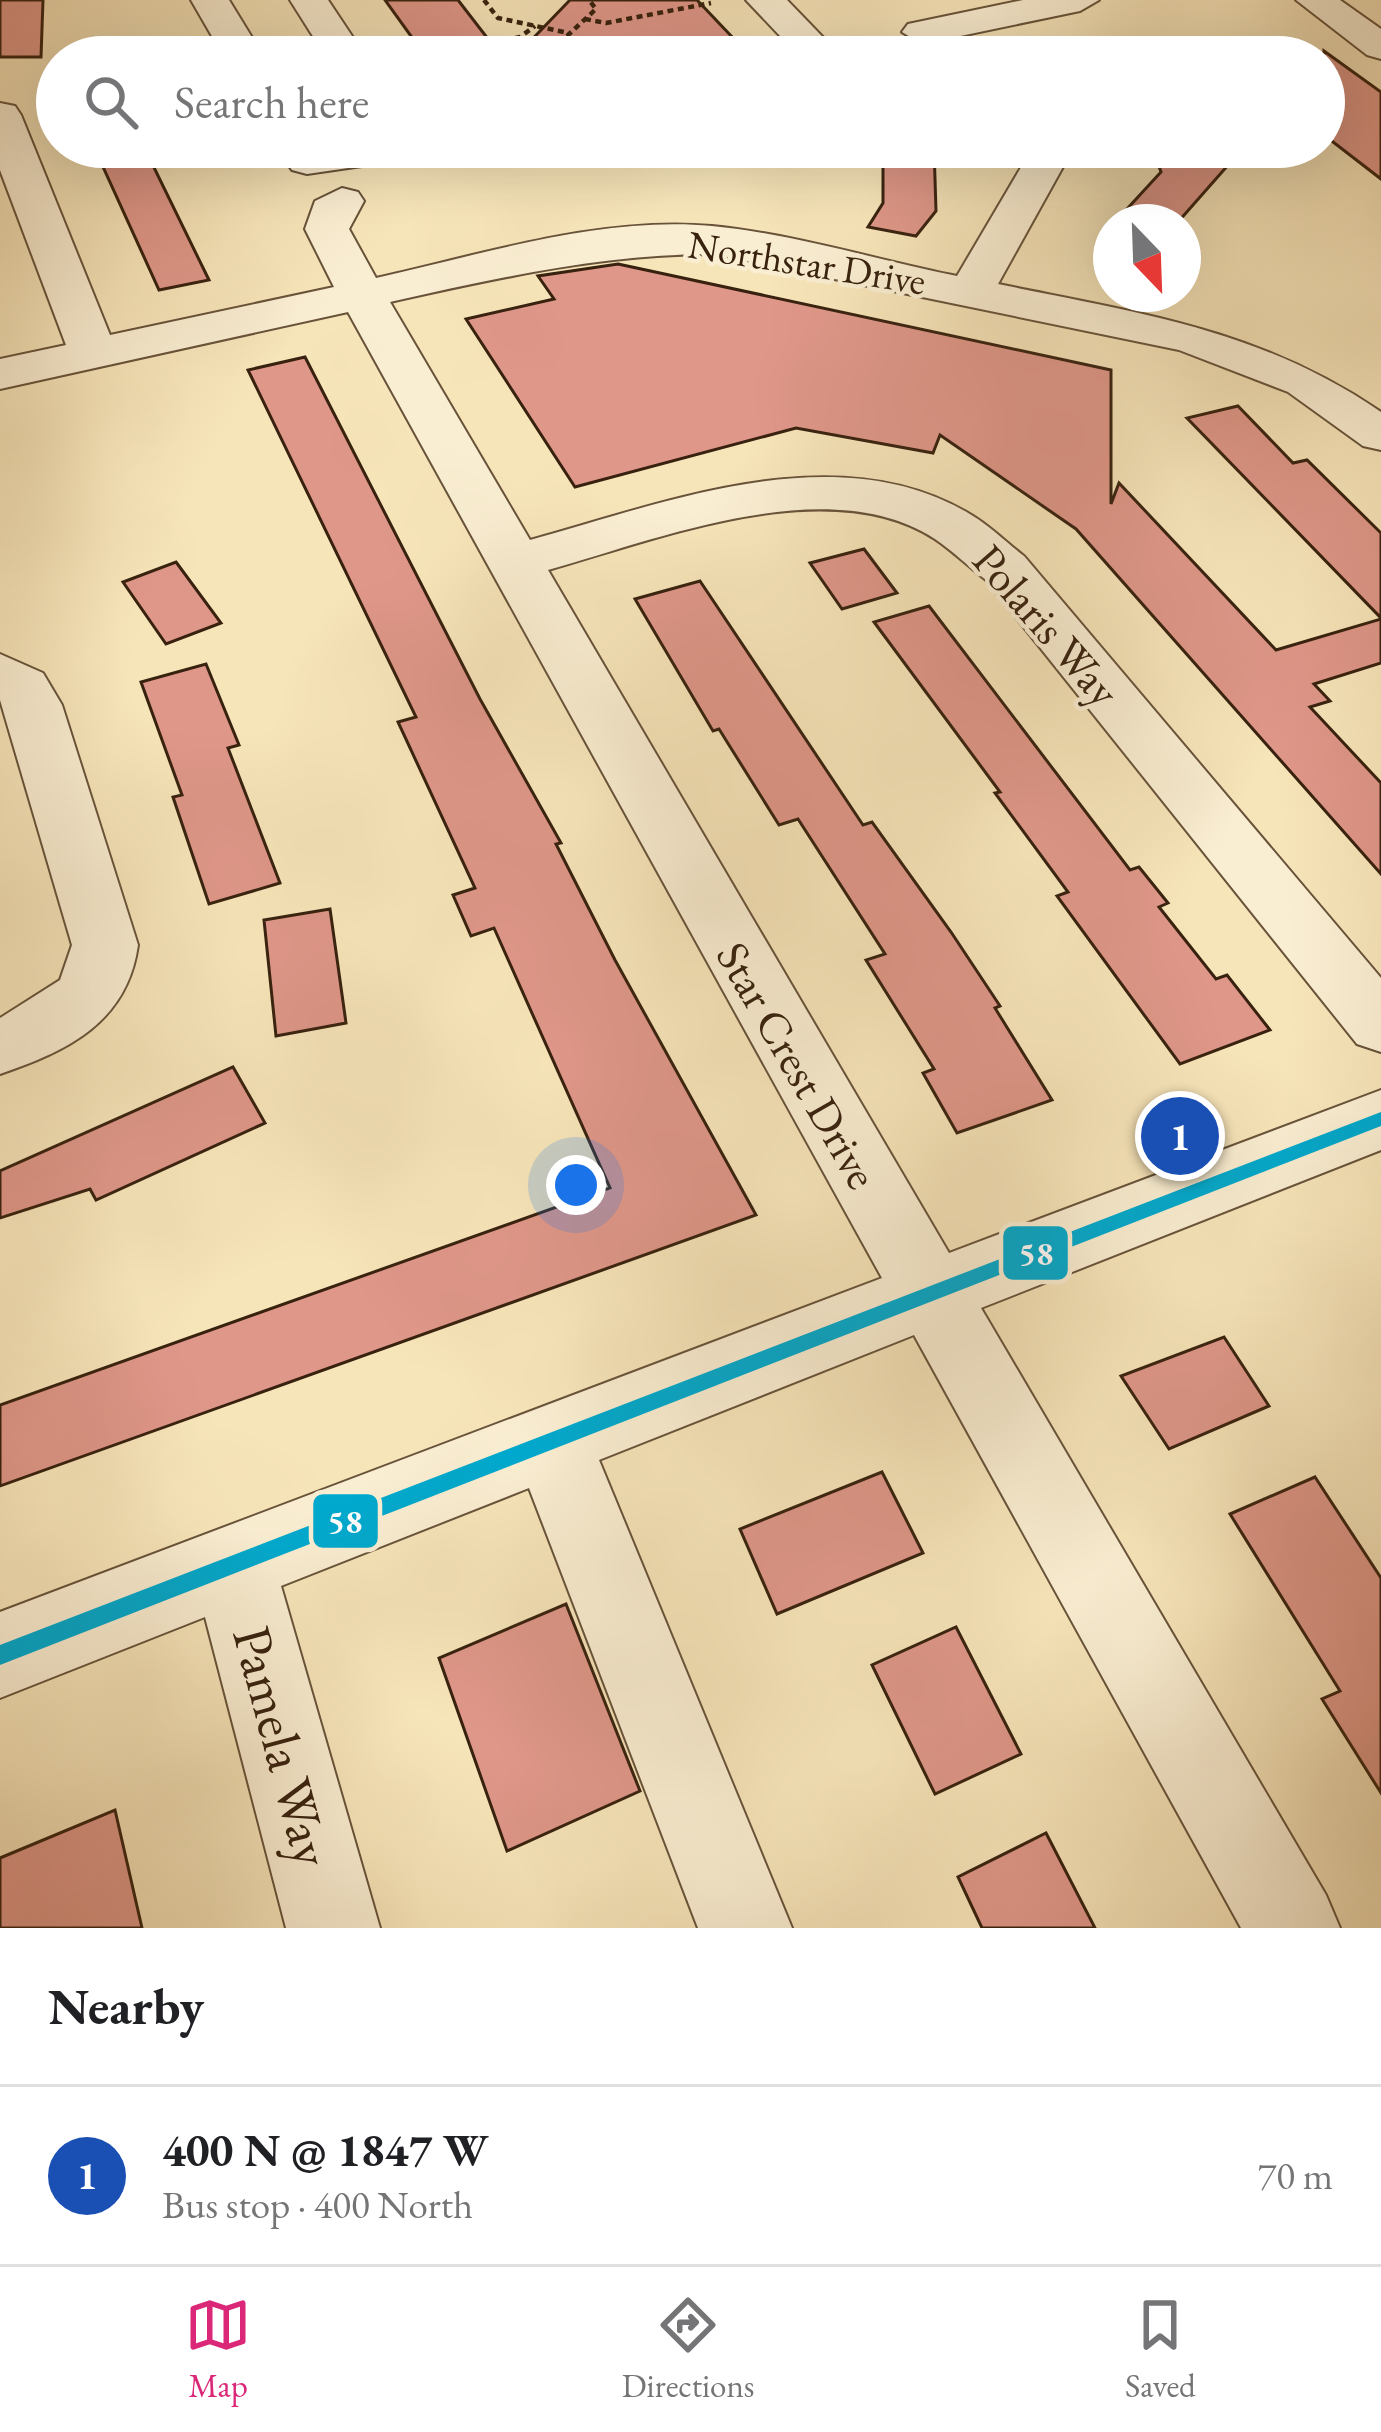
<!DOCTYPE html>
<meta charset="utf-8">
<style>
:root{--surface:#fff;--page:#f6f6f6;--text:#202124;--muted:#757577;--line:#e0e0e0;--accent:#db2777}
body{margin:0;font-family:"EB Garamond",serif;background:var(--page);color:var(--text)}
.compass{position:absolute;left:1093px;top:204px;width:108px;height:108px;border-radius:50%;background:var(--surface);box-shadow:0 12px 48px #0002;rotate:157deg}
.you{position:absolute;left:576px;top:1185px;width:42px;height:42px;margin:-30px;border:9px solid #fff;border-radius:50%;background:#1a73e8;box-shadow:0 0 0 18px #1a73e833}
.badge{display:grid;place-items:center;width:78px;height:78px;border-radius:50%;background:var(--accent);color:#fff;font-size:39px;font-weight:700}
.pin{position:absolute;translate:-50% -50%;border:6px solid #fff;box-shadow:0 3px 12px #0006}
.list{margin:0;padding:0;list-style:none}
h2{display:flex;justify-content:space-between;align-items:center;height:156px;margin:0;padding:0 48px;font-size:51px}
h2 small{font-size:39px;font-weight:400;color:var(--muted)}
.list li{display:grid;grid-template-columns:78px 1fr auto;gap:36px;align-items:center;box-sizing:border-box;height:180px;padding:0 48px;border-top:3px solid var(--line)}
.list b{display:block;font-size:45px;white-space:nowrap}
.list p{margin:0;font-size:39px;white-space:nowrap;color:var(--muted)}
.list em{font-size:39px;font-style:normal;color:var(--muted)}
.icon{flex:none;width:66px;height:66px;fill:none;stroke:currentColor;stroke-width:2;stroke-linecap:round;stroke-linejoin:round}
.map{position:relative;flex:none;width:1381px;height:1928px;overflow:hidden}
.search{position:absolute;background:var(--surface);box-shadow:0 12px 48px #0002;left:36px;right:36px;top:36px;height:132px;display:flex;align-items:center;gap:30px;box-sizing:border-box;padding:0 42px;border-radius:66px;color:var(--muted);font-size:45px}
.sheet{height:336px;background:var(--surface)}
nav{display:flex;justify-content:space-around;align-items:center;box-sizing:border-box;height:168px;border-top:3px solid var(--line);background:var(--surface);font-size:33px;color:var(--muted)}
nav a{display:grid;justify-items:center;gap:6px}
nav .on{color:var(--accent)}
.map>svg:first-child{display:block}
.building{fill:#df9789;stroke:#38220f;stroke-width:3}
.lines{fill:none;stroke-linecap:round;stroke-linejoin:round}
.minor-casing{stroke:#68533a;stroke-width:4}
.path{stroke:#38220f;stroke-width:4.5;stroke-dasharray:6 4.5;stroke-linecap:butt}
.minor{fill:#faeed2;fill-rule:evenodd}
.bus-1-casing{stroke:#faeed2;stroke-width:9}
.bus-1{fill:#00a9ce;fill-rule:evenodd}
.labels{text-anchor:middle;stroke-width:9;stroke-linejoin:round;paint-order:stroke}
.far-street-label{font-size:39px;fill:#38220f;stroke:#faeed2}
.street-label{font-size:45px;fill:#38220f;stroke:#faeed2}
.near-street-label{font-size:54px;fill:#38220f;stroke:#faeed2}
.line-badge{stroke:#faeed2;stroke-width:4.5}
.badge-label{font-size:33px;text-anchor:middle;font-weight:bold;fill:#fff}
</style>
<div class="map">
<svg width="1381" height="1928" viewBox="0 0 1381 1928">
<rect width="100%" height="100%" fill="#f7e5ba"/>
<filter id="stains"><feTurbulence type="fractalNoise" baseFrequency=".00167" numOctaves="4"/><feColorMatrix values="0 0 0 0 .2 0 0 0 0 .09 0 0 0 0 .02 0 0 0 .5 -.17"/></filter>
<radialGradient id="worn" r=".72"><stop offset=".6" stop-color="#630" stop-opacity="0"/><stop offset="1" stop-color="#630" stop-opacity=".3"/></radialGradient>
<g class="building">
<polygon points="0,0 43,0 41,57 0,57"/>
<polygon points="385,0 458,0 502,57 426,57"/>
<polygon points="570,0 697,0 735,40 647,57 515,57"/>
<polygon points="1324,51 1381,92 1381,179 1324,135"/>
<polygon points="94,147 144,147 209,280 159,290"/>
<polygon points="883,147 934,147 936,211 916,236 868,227 883,203"/>
<polygon points="1152,147 1244,147 1178,222 1115,222 1161,172"/>
<polygon points="618,264 1111,370 1111,504 1119,483 1276,650 1381,619 1381,663 1314,684 1330,701 1310,707 1381,783 1381,874 1076,529 940,435 933,453 796,428 575,487 466,319 554,299 538,276"/>
<polygon points="305,357 480,699 561,843 556,844 615,960 756,1215 0,1486 0,1405 610,1188 494,928 471,936 453,895 475,888 398,722 416,717 248,370"/>
<polygon points="1238,406 1293,463 1307,460 1381,533 1381,618 1187,418"/>
<polygon points="864,549 897,593 842,609 810,563"/>
<polygon points="176,562 221,623 166,644 123,582"/>
<polygon points="700,581 863,825 872,822 951,932 1000,1006 995,1008 1052,1100 957,1133 923,1073 934,1069 866,960 885,954 798,819 779,825 719,729 713,731 635,599"/>
<polygon points="929,606 1130,870 1139,867 1168,903 1159,907 1216,979 1227,975 1270,1030 1180,1064 1057,896 1068,892 995,793 1000,792 874,622"/>
<polygon points="206,664 239,745 228,748 280,883 209,904 173,797 182,795 141,682"/>
<polygon points="330,909 346,1023 276,1036 264,920"/>
<polygon points="233,1067 265,1123 96,1200 90,1189 0,1218 0,1171"/>
<polygon points="1224,1337 1269,1406 1169,1449 1121,1376"/>
<polygon points="882,1472 923,1553 777,1614 740,1529"/>
<polygon points="1315,1477 1381,1578 1381,1793 1322,1699 1340,1691 1230,1514"/>
<polygon points="566,1604 640,1791 507,1851 439,1658"/>
<polygon points="956,1627 1021,1754 935,1794 872,1665"/>
<polygon points="115,1810 142,1928 0,1928 0,1858"/>
<polygon points="1046,1833 1095,1928 982,1928 958,1877"/>
</g>
<g class="lines">
<g class="minor-casing">
<g id="minor">
<polygon points="191,0 229,0 264,57 224,57"/>
<polygon points="290,0 328,0 366,57 326,57"/>
<polygon points="746,0 787,0 842,57 800,57"/>
<polygon points="1023,0 1099,0 1080,11 922,44 902,32 908,24"/>
<polygon points="1296,0 1340,0 1381,29 1381,59 1367,55"/>
<path d="M0 103 15 106 21 115 110 335 334 287 305 229 315 201 342 188 358 192 364 201 349 229 376 278C484 254 600 216 712 226 794 234 877 260 957 276L1033 147H1063L1069 156 998 284C1139 313 1260 329 1381 412V450L1363 446 1288 392 1179 350 713 254C602 254 498 278 390 302L530 540C665 503 840 433 973 516 991 527 1007 543 1024 556L1381 978V1052L1357 1044 986 580C969 567 953 551 935 539 829 470 658 539 548 570L949 1253 1381 1090V1150L981 1308 1326 1895 1340 1928H1241L914 1335 599 1460 792 1928H698L529 1488 281 1586 380 1928H286L205 1617 0 1698V1612L882 1278 348 312 0 389V359L66 345 0 170Z"/>
<polygon points="276,147 424,147 418,156 403,160 307,174 292,170"/>
<path d="M0 654 43 673 62 705 138 945C127 1023 67 1051 0 1074V1018L60 980 72 945 0 700Z"/>
</g>
</g>
<g class="path">
<polyline points="484,0 498,18 564,32 585,57"/>
<polyline points="585,19 606,23 711,3"/>
<polyline points="567,36 596,9 589,0"/>
<polyline points="412,57 520,37 535,26"/>
<polyline points="696,57 751,46"/>
</g>
<use href="#minor" class="minor"/>
<g class="bus-1-casing">
<polygon id="bus-1" points="1381,1112 1381,1126 0,1665 0,1645"/>
</g>
<use href="#bus-1" class="bus-1"/>
</g>
<g class="labels">
<g class="far-street-label">
<text transform="translate(807 262) rotate(9)" y="14">Northstar Drive</text>
</g>
<g class="street-label">
<text transform="translate(1047 625) rotate(49)" y="16">Polaris Way</text>
<text transform="translate(798 1065) rotate(60)" y="16">Star Crest Drive</text>
</g>
<g class="near-street-label">
<text transform="translate(283 1746) rotate(75)" y="19">Pamela Way</text>
</g>
</g>
<g class="line-badge">
<rect x="1001" y="1224" width="69" height="58" rx="12" fill="#00a9ce"/>
<rect x="311" y="1492" width="69" height="58" rx="12" fill="#00a9ce"/>
</g>
<g class="badge-label">
<text x="1036" y="1265">58</text>
<text x="345" y="1533">58</text>
</g>
<rect width="100%" height="100%" filter="url(#stains)"/>
<rect width="100%" height="100%" fill="url(#worn)"/>
</svg>
<svg class="compass" viewBox="-18 -18 36 36"><path d="M0-13l5 13h-10z" fill="#e53935"/><path d="M0 13l5-13h-10z" fill="#757577"/></svg>
<div class="you"></div>
<div class="pin badge" style="left:1180px;top:1136px;background:#1a4fb4">1</div>
<div class="search"><svg class="icon" aria-label="search" viewBox="0 0 24 24"><circle cx="10" cy="10" r="6"/><path d="M15 15l6 6"/></svg>Search here</div>
</div>
<section class="sheet">
<h2>Nearby<small></small></h2>
<ul class="list">
<li><span class="badge" style="background:#1a4fb4">1</span><div><b>400 N @ 1847 W</b><p>Bus stop · 400 North</p></div><em>70 m</em></li>
</ul>
</section>
<nav>
<a class="on"><svg class="icon" aria-label="map" viewBox="0 0 24 24"><path d="M3 6l6-2 6 2 6-2v14l-6 2-6-2-6 2zM9 4v14M15 6v14"/></svg>Map</a>
<a><svg class="icon" aria-label="directions" viewBox="0 0 24 24"><path d="M12 3l9 9-9 9-9-9zM9 14v-3h6M13 9l2 2-2 2"/></svg>Directions</a>
<a><svg class="icon" aria-label="saved" viewBox="0 0 24 24"><path d="M7 4h10v16l-5-4-5 4z"/></svg>Saved</a>
</nav>
